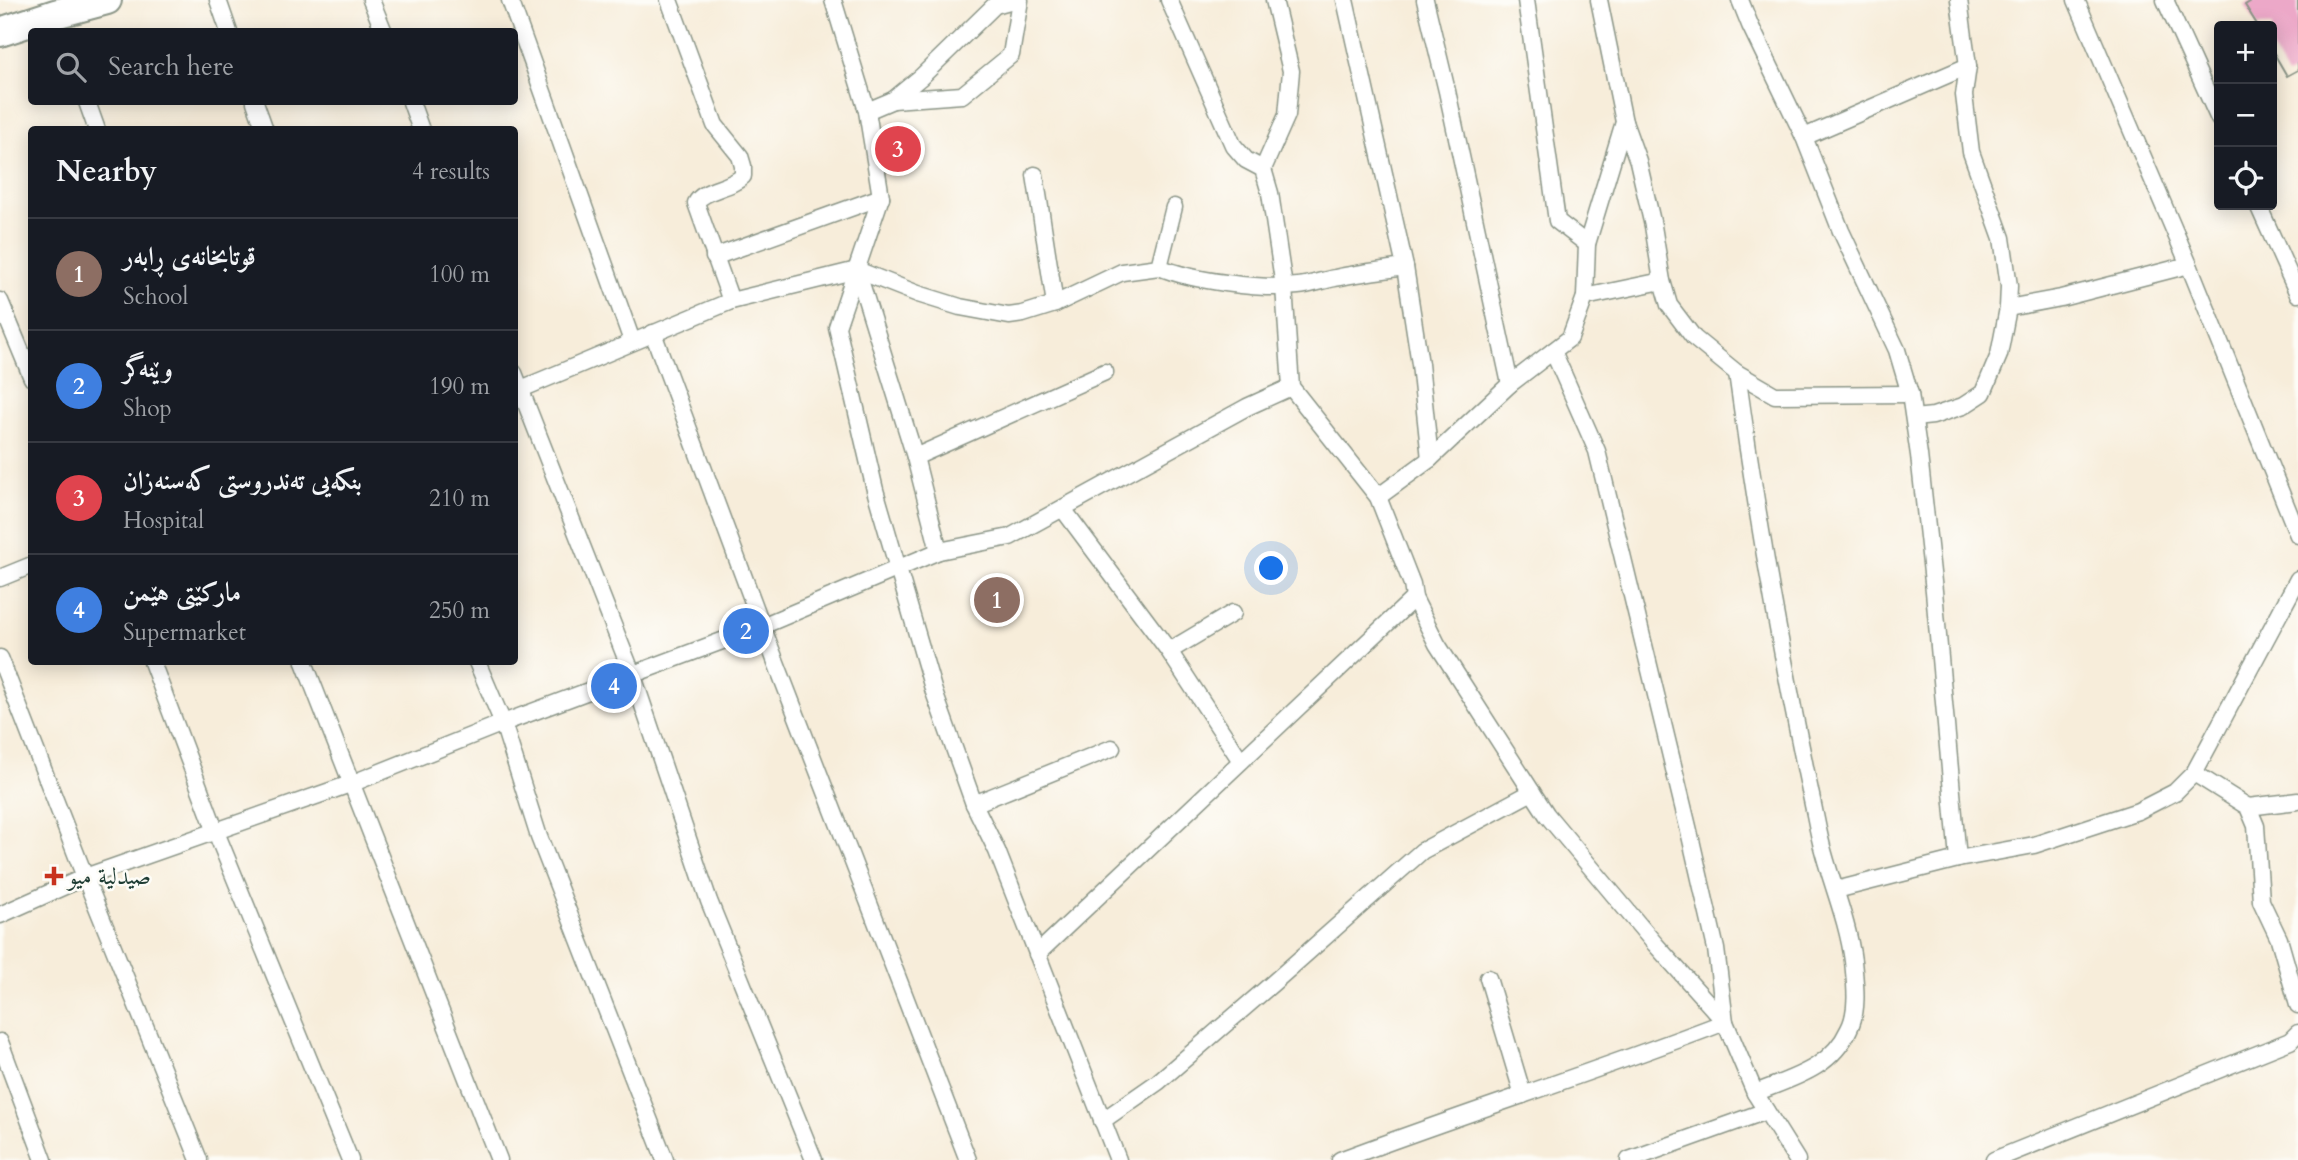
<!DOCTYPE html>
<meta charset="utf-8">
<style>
:root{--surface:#171b24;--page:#20242c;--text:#f1f3f6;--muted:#9ea1a6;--line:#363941;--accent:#c8321e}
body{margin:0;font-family:Cardo,Amiri,serif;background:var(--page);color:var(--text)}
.controls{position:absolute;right:21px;top:21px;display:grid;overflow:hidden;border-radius:7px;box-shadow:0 4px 18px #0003}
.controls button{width:63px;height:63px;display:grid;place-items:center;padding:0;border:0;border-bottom:2px solid var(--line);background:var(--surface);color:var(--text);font:35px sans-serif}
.you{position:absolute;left:1272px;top:569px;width:24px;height:24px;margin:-18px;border:5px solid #fff;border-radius:50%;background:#1a73e8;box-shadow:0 0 0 10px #1a73e833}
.badge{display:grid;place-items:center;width:46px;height:46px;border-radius:50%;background:var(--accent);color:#fff;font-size:23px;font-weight:700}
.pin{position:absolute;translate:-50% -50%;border:4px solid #fff;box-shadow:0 2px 7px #0006}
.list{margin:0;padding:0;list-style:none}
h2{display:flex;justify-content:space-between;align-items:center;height:91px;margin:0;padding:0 28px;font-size:30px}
h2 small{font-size:23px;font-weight:400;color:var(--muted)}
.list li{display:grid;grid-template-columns:46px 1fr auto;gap:21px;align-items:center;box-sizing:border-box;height:112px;padding:0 28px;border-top:2px solid var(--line)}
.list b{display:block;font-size:26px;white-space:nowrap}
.list p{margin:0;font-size:23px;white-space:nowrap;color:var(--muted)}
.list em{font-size:23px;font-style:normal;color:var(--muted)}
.icon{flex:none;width:38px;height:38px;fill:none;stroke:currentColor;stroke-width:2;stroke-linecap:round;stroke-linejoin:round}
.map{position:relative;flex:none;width:2298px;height:1160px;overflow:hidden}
.search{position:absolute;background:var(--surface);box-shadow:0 4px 18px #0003;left:28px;top:28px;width:490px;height:77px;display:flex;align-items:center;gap:18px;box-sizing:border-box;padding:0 24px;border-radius:7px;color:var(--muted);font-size:26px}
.panel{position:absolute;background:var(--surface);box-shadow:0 4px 18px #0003;left:28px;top:126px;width:490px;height:539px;border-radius:7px}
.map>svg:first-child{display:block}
.building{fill:#eca8c8}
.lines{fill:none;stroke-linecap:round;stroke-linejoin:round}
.street-casing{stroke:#8b9587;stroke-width:19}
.highway-casing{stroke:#8b9587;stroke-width:32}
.street{stroke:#fff;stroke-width:16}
.highway{stroke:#fff;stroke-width:28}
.poi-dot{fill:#c8321e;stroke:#fdfcf7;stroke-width:2.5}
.labels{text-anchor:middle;stroke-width:5;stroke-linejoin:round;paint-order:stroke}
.poi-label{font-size:24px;fill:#1f3d34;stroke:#fdfcf7;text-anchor:start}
</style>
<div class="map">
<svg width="2298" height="1160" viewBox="0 0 2298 1160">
<rect width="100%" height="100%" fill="#fdfcf7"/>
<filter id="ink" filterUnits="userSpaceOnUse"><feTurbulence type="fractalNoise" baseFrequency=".0143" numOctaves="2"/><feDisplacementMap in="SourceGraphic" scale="14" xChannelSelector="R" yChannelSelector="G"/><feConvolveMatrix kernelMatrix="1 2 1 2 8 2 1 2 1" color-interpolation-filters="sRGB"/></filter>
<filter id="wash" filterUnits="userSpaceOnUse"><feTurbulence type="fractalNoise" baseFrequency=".00686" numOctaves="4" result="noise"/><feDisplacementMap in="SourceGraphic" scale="28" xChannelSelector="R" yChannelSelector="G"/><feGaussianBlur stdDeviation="1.57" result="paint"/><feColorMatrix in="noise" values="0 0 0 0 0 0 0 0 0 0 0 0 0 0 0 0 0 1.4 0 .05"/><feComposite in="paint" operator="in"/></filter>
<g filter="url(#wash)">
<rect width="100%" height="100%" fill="#f7edda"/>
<g id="blocks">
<polygon class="building" points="2253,0 2298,0 2298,70 2287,76 2272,50 2272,26 2258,26 2245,5"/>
</g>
</g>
<g filter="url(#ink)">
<use href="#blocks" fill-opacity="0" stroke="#8b9587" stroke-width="2"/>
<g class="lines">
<g class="street-casing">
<g id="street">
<polyline points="218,0 229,32"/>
<polyline points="371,0 384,32"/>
<polyline points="510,0 632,341"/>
<path d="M669 0 715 125 740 156 743 166V176C730 189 703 189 696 203L731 301"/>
<polyline points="833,0 867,111 881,197 837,327 875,490 934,692 974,804 997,851 1118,1160"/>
<polyline points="1169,0 1233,145 1246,160 1263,169 1270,193 1284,287 1291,387 1378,497 1412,584 1414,598 1437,644 1532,792 1547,815 1655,944 1725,1022 1755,1093 1797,1160"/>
<polyline points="1345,0 1405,267 1420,364 1430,459"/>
<polyline points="1425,0 1447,91 1510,384"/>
<polyline points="1526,0 1557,221 1587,244"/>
<polyline points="1740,0 1750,25 1804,137 1841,231 1897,350 1910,394 1919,455 1934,591 1958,859"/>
<polyline points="2076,0 2189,265 2298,535"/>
<polyline points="2165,0 2219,119"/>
<polyline points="893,100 962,95 1011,55 1020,0"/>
<polyline points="87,102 97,130"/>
<polyline points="255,102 265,130"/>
<polyline points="411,102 421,130"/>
<polyline points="867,111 893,100 921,77 995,5 1013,0"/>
<polyline points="1624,122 1638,161 1653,226 1662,281 1669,305 1694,338 1737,373 1775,395 1910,394"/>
<polyline points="1804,137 1968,66"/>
<polyline points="1263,169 1287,115 1291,71 1274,0"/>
<polyline points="1035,175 1055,304"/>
<polyline points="2258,205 2298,294"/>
<polyline points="714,257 881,197"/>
<path d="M1159 267C1192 281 1262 290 1298 286 1311 285 1323 280 1335 278 1359 273 1382 270 1405 267"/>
<polyline points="857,270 915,457 939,551"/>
<polyline points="1585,297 1662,281"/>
<polyline points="0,301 32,378"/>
<polyline points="2008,308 2061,298 2189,265"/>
<polyline points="653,333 762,626 968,1160"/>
<polyline points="514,373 633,676 709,901 814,1160"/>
<path d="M1737 373C1756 513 1781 653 1810 791 1815 812 1818 834 1824 854 1834 890 1848 923 1853 961 1855 982 1859 1010 1849 1029 1831 1069 1792 1078 1755 1093"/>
<polyline points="514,392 731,301 857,270 918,294 960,307 1009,316 1023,314 1055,304 1122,272 1159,267 1174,207"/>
<polyline points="1914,418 1933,416 1963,406 1983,393 1999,355 2008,308 2009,286 2002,238 1971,152 1964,95 1968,66 1959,0"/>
<polyline points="915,457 1105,372"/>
<polyline points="1378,497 1430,459 1510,384 1570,338 1585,297 1587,244 1624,122 1599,0"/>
<polyline points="1063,509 1169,651 1241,761"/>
<polyline points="0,578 32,565"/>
<polyline points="1169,651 1233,613"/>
<polyline points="0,658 85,877 199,1160"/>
<polyline points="152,662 216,832 350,1160"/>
<polyline points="304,662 499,1160"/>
<polyline points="477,662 503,723 539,837 665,1160"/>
<polyline points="2194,773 2248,807 2256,826 2261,901 2279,939 2298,1005"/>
<polyline points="974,804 1112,748"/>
<polyline points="2248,807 2298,801"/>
<polyline points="1836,890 1958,859 2034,845 2138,811 2175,792 2194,773 2298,579"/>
<polyline points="0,915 85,877 353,783 503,723 762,626 939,551 1010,537 1247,407 1291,387"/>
<polyline points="1037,954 1414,598"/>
<polyline points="1488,978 1523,1095"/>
<polyline points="0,1042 44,1160"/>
<polyline points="1102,1121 1158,1082 1273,983 1422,851 1532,792"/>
<path d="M1340 1160C1468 1112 1598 1071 1725 1022L1716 949 1689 831 1597 451 1553 351"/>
<polyline points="1629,1160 1766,1111"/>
<polyline points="1994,1160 2290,1041 2298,1033"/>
</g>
</g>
<g class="highway-casing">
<polyline id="highway" points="0,32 55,14 107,0"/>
</g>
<use href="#street" class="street"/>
<use href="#highway" class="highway"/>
</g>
</g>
<path class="poi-dot" d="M50.5 865.5h7v7h7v7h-7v7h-7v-7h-7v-7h7z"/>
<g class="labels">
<g class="poi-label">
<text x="68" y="884">صيدلية ميو</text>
</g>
</g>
</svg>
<div class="controls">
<button>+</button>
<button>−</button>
<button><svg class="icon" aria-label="locate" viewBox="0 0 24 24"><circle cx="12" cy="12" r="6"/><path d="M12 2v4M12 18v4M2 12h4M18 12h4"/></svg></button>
</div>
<div class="you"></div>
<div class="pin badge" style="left:997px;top:600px;background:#8d6e63">1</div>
<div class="pin badge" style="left:746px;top:631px;background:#3f7fe0">2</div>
<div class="pin badge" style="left:898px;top:149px;background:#e0444e">3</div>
<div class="pin badge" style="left:614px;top:686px;background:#3f7fe0">4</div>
<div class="search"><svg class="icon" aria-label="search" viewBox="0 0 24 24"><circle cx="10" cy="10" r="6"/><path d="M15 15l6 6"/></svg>Search here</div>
<section class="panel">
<h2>Nearby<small>4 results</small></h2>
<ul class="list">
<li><span class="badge" style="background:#8d6e63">1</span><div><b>قوتابخانەی ڕابەر</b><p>School</p></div><em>100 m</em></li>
<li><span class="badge" style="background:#3f7fe0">2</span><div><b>وێنەگر</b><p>Shop</p></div><em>190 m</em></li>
<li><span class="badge" style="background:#e0444e">3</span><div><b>بنکەیی تەندروستی کەسنەزان</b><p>Hospital</p></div><em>210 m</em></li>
<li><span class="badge" style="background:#3f7fe0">4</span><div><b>مارکێتی هێمن</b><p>Supermarket</p></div><em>250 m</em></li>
</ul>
</section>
</div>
